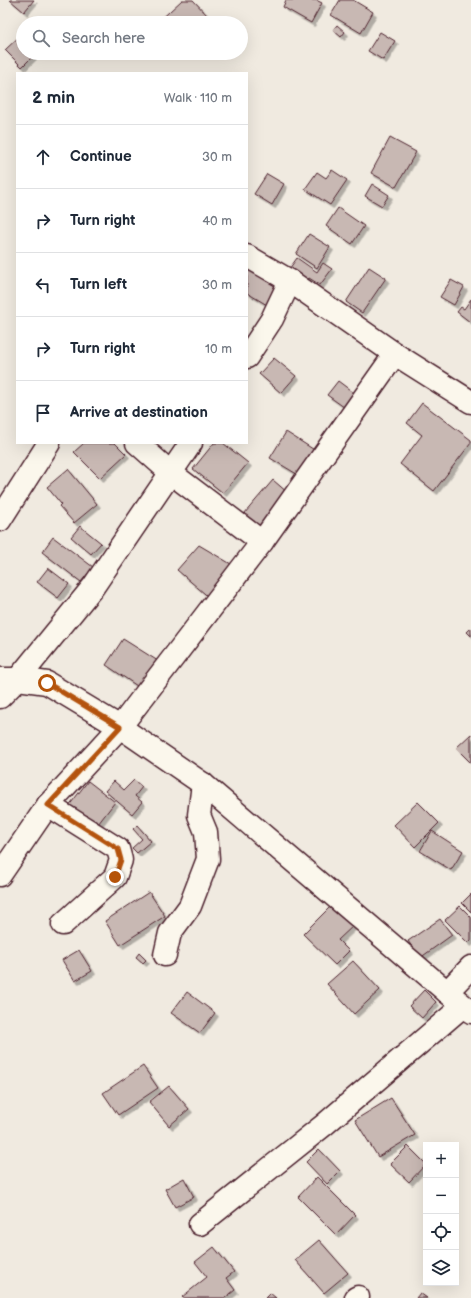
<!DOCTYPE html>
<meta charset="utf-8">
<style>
:root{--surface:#fff;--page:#f2f2f3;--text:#1f2937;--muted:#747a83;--line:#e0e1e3}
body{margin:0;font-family:"Balsamiq Sans",sans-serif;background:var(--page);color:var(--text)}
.controls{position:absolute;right:12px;bottom:12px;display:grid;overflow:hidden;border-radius:0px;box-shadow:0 4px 16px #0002}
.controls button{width:36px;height:36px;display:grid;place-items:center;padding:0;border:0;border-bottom:1px solid var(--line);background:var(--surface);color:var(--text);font:20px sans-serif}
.stop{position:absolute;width:12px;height:12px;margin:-9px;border:3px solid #b45309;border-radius:50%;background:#fff}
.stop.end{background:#b45309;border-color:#fff;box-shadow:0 1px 4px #0008}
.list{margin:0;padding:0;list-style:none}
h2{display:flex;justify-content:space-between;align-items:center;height:52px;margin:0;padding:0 16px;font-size:17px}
h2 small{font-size:13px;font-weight:400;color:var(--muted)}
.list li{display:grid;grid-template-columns:26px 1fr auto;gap:12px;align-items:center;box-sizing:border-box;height:64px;padding:0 16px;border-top:1px solid var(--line)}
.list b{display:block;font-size:15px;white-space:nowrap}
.list em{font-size:13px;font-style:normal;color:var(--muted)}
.icon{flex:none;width:22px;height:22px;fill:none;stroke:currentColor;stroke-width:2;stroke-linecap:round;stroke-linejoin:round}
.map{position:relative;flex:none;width:471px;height:1298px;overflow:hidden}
.search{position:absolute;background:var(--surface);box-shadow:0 4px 16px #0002;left:16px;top:16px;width:232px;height:44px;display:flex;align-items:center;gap:10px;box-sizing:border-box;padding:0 14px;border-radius:22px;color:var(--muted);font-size:15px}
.panel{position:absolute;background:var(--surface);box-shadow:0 4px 16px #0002;left:16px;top:72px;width:232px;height:372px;border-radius:0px}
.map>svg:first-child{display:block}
.building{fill:#c8b8b3;stroke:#4a1f2b;filter:url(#shadow)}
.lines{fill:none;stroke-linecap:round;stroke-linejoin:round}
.minor-casing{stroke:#4a1f2b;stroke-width:25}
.minor{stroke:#fbf7ec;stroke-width:22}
.route{stroke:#b45309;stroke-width:5}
</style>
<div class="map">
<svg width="471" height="1298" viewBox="0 0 471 1298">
<defs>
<filter id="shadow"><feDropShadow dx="3.5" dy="3.5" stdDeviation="0" flood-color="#0004"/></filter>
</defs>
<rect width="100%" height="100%" fill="#f0eae0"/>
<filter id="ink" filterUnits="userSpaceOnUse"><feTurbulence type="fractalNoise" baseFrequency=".025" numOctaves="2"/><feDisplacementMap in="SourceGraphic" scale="8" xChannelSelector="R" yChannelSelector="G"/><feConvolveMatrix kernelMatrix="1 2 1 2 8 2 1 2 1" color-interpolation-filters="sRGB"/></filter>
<g filter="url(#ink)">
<g class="building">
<polygon points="10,0 34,0 24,12"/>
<polygon points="182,0 193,0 208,16 201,23 157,23"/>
<polygon points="286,0 316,0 322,3 311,23 283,7"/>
<polygon points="340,0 353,0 373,12 361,33 331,15"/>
<polygon points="337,25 345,32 341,37 333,30"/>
<polygon points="380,32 395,41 383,60 368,51"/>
<polygon points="23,33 23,53 36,53 22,67 5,50"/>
<polygon points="390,138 416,152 396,187 371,173"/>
<polygon points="332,170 347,180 330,205 305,189 317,172 326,178"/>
<polygon points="267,174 284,184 272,205 254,194"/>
<polygon points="372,184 389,195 382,206 365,196"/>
<polygon points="338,208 364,226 352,244 326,226"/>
<polygon points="309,234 330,247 317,268 296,254"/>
<polygon points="297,258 317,272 323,263 332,269 320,285 309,278 305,284 287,272"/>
<polygon points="247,266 280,283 267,305 247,293"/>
<polygon points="369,267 386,278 362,313 346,302"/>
<polygon points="451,280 464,287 454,305 440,297"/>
<polygon points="471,299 471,321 470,322 457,312 461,307 464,309"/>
<polygon points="274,358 296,376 281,393 259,374"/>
<polygon points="338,381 358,396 348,410 327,395"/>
<polygon points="422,403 471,440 471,443 434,491 400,464 422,435 407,423"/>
<polygon points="286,432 316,451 300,476 270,458"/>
<polygon points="84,443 115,443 126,454 100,478 74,452"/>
<polygon points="214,443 223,443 248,463 223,493 193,469"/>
<polygon points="68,469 97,504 74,523 59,506 61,504 47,487"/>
<polygon points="273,480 288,493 259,527 244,514"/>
<polygon points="80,526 101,543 91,554 71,537"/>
<polygon points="53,537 93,567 81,582 42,552"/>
<polygon points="199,545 236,567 212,600 177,570"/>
<polygon points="48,568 69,584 58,598 37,582"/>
<polygon points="471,628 471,636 467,632"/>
<polygon points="123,639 158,661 140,688 106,665"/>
<polygon points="471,734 471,763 456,748"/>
<polygon points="134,780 142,787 135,796 142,802 132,814 105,791 114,781 124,790"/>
<polygon points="88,781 115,802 95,828 68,807"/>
<polygon points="418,802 439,823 415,847 394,825"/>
<polygon points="137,825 151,841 137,853 132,848 142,839 133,829"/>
<polygon points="432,831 463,851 451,870 420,851"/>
<polygon points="149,892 165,916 120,945 105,921"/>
<polygon points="471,894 471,912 462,903"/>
<polygon points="333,904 354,925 338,940 349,951 335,965 303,934"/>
<polygon points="460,906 471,917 471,940 468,943 445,920"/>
<polygon points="440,919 452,935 420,958 408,941"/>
<polygon points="79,950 92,971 75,981 62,960"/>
<polygon points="139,953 146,960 143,963 136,957"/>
<polygon points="353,961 380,990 354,1014 327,984"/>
<polygon points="424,990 436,1002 422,1018 409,1006"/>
<polygon points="187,992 215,1013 200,1033 171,1013"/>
<polygon points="143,1066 158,1088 118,1115 103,1093"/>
<polygon points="169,1086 189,1109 169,1126 149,1102"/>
<polygon points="391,1098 415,1135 378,1157 355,1120"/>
<polygon points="408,1146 426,1164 409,1182 390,1164"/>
<polygon points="319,1149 340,1171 327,1184 306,1162"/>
<polygon points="317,1177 355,1215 336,1235 298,1197"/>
<polygon points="184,1178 194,1197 175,1207 165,1189"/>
<polygon points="319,1240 348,1273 324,1293 295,1260"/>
<polygon points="214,1247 234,1272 226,1278 235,1290 225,1298 183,1298 182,1297 207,1277 195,1262"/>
<polygon points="270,1293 276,1298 265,1298"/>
<polygon points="420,1293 427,1298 416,1298"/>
</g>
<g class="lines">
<g class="minor-casing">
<g id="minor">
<polyline points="247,256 290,281 395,354 471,402"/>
<polyline points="247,357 272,319 290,281"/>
<polyline points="137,443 171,473 262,542"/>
<polyline points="0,520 49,443"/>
<polyline points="0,679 18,679 47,683 120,727 203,784 447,992 471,1012"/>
<polyline points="0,697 18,679 93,587 191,443"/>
<polyline points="48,805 118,849 121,860 115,877 63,924"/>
<polyline points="0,875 48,805 120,727 262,542 395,354"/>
<polyline points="165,955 170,933 190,906 208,859 206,832 199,815 203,784"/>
<polyline points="447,992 471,967"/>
<polyline points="200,1224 324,1125 463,1006"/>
<polyline points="356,1298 358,1297"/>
</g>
</g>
<use href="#minor" class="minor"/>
</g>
</g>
<g class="lines" filter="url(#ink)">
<polyline class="route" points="47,683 120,727 48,805 118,849 121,860 115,877"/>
</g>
</svg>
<div class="controls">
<button>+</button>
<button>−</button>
<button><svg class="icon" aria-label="locate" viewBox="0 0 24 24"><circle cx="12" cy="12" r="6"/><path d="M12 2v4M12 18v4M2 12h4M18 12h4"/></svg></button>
<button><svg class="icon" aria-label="layers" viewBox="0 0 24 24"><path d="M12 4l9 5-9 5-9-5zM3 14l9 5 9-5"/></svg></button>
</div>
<div class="stop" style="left:47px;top:683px"></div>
<div class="stop end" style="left:115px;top:877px"></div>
<div class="search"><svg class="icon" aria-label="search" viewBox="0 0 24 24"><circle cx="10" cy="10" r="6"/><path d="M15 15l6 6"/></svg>Search here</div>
<section class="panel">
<h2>2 min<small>Walk · 110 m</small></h2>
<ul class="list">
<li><svg class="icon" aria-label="ahead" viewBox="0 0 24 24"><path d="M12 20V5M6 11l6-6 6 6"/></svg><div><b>Continue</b></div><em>30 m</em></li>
<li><svg class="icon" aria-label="right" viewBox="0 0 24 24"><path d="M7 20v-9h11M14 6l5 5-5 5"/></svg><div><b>Turn right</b></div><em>40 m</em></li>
<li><svg class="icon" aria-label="left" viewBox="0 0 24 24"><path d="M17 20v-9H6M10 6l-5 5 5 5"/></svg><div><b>Turn left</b></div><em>30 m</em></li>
<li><svg class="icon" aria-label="right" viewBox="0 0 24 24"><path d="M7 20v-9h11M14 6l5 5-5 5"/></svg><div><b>Turn right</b></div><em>10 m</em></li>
<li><svg class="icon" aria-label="arrive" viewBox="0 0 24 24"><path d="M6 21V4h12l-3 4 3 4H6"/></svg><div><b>Arrive at destination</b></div></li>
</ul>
</section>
</div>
